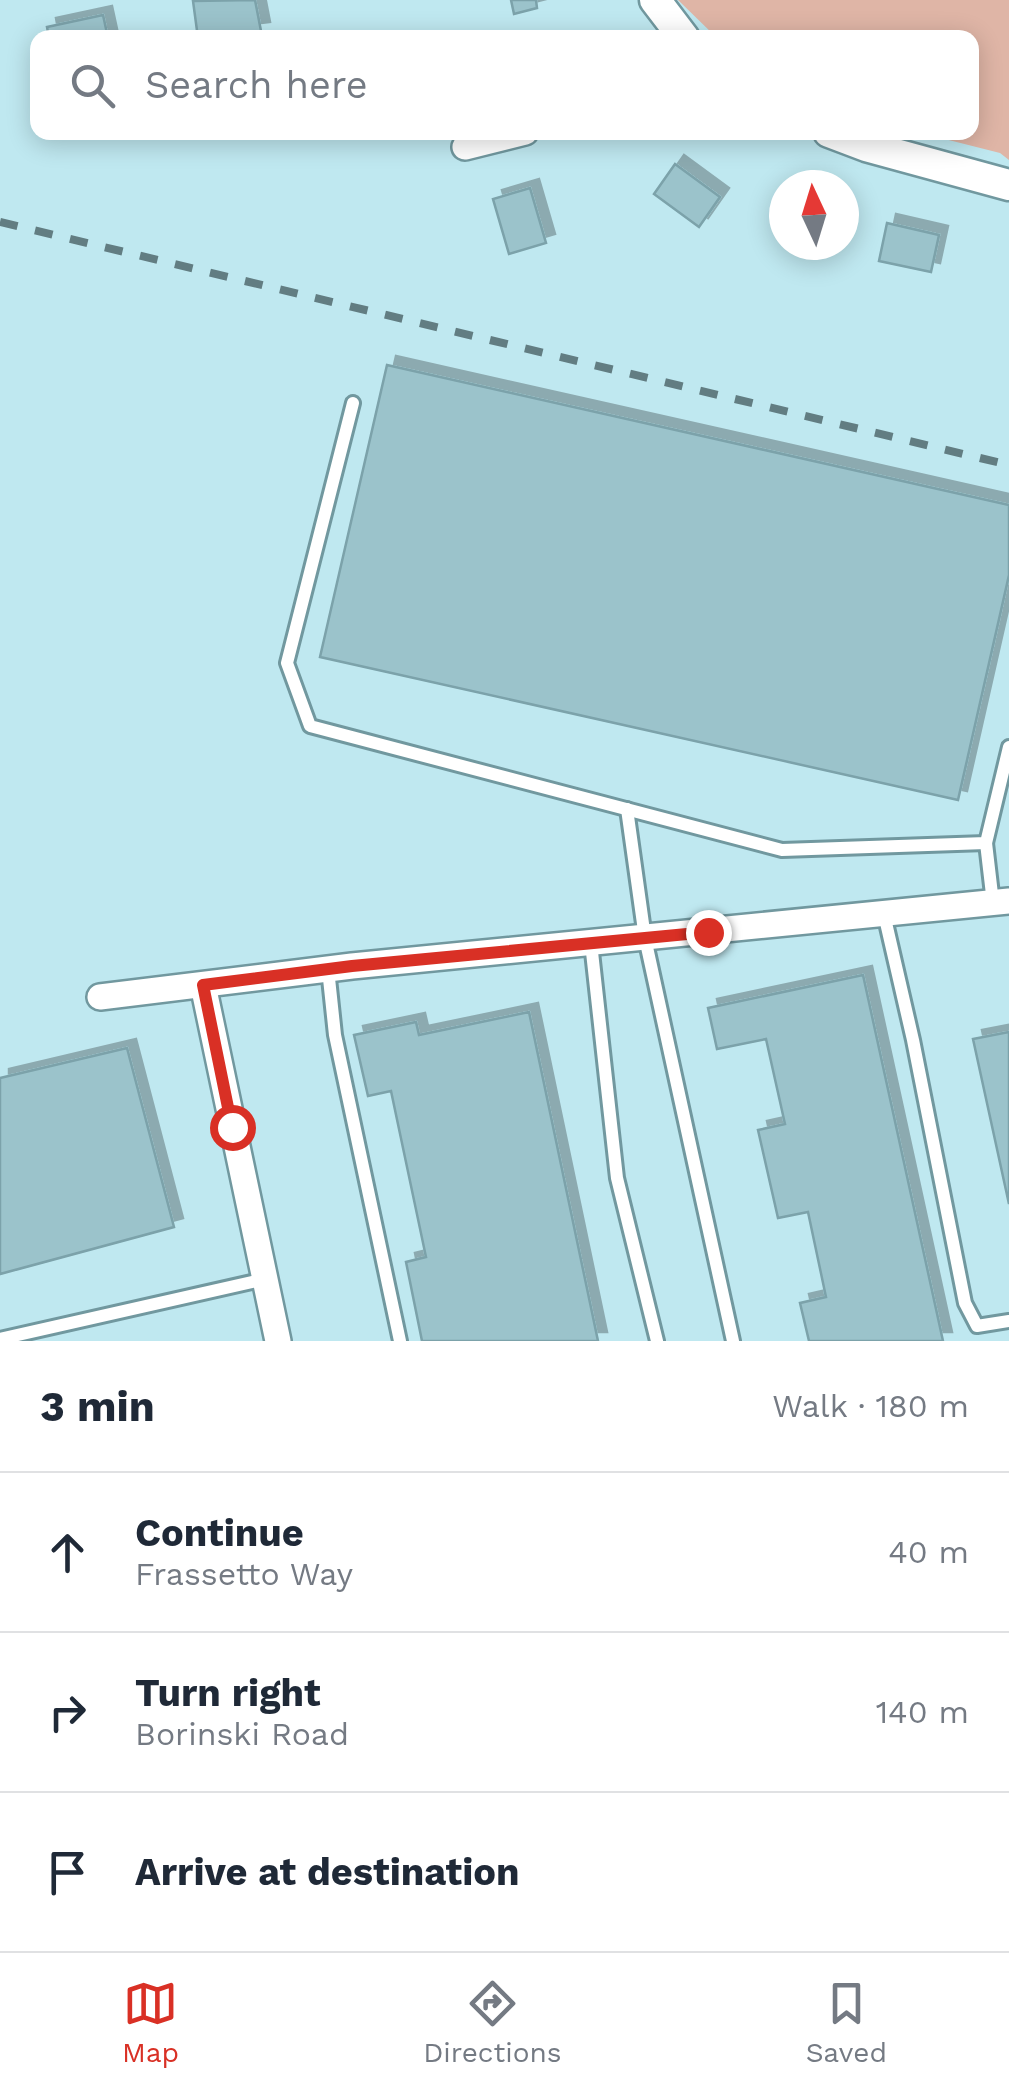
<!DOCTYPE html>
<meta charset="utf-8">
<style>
:root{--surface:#fff;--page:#f6f6f7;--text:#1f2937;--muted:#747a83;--line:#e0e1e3;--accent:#d93025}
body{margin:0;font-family:"Work Sans",sans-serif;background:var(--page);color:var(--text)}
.compass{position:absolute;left:769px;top:170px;width:90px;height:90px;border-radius:50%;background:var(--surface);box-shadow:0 5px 25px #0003;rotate:356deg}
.stop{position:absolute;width:30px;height:30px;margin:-22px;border:8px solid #d93025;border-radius:50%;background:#fff}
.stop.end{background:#d93025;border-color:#fff;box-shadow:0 2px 10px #0008}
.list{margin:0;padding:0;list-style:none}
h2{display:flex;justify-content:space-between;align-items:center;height:130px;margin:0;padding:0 40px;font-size:42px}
h2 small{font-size:32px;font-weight:400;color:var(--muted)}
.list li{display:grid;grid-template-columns:65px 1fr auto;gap:30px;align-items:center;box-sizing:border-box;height:160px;padding:0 40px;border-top:2px solid var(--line)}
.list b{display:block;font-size:38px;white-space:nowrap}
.list p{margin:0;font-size:32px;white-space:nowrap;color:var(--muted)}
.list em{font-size:32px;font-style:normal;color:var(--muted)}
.icon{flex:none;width:55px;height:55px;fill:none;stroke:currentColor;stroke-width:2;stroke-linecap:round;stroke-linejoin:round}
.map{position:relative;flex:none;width:1009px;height:1341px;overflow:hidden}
.search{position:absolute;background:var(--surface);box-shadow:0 5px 25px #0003;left:30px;right:30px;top:30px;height:110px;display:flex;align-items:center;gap:25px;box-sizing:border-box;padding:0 35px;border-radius:20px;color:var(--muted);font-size:38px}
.sheet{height:610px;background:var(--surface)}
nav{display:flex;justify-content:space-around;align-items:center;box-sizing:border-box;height:140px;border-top:2px solid var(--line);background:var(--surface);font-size:28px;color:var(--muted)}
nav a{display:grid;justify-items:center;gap:5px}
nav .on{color:var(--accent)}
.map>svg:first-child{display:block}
.green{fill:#dfb5a6}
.building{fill:#9bc3cb;stroke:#7ba2aa;stroke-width:2.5;filter:url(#shadow)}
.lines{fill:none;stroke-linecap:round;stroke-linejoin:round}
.service-casing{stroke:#71989f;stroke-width:18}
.minor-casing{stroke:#71989f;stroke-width:30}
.tertiary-casing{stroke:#71989f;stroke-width:35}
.service{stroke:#fff;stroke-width:12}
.minor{stroke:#fff;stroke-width:25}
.tertiary{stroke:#fff;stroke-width:30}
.rail{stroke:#627d82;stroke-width:8;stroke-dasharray:18 18;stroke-linecap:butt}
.route{stroke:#d93025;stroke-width:12}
</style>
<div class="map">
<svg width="1009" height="1341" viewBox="0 0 1009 1341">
<defs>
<filter id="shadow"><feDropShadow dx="9" dy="-9" stdDeviation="0" flood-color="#0004"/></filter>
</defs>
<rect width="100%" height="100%" fill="#bfe8f0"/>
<polygon class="green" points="678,0 1009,0 1009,160 1000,153 921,133 972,132 972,38 716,37"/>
<g class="building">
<polygon points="255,0 261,31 198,38 193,1"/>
<polygon points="511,0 536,0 537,8 514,14"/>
<polygon points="103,15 108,38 49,38 47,27"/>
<polygon points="675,164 720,197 699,227 654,194"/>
<polygon points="530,188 546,243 509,254 493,199"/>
<polygon points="887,223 939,235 931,272 879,261"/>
<polygon points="387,365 1009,505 1009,575 958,800 320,657"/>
<polygon points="863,975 943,1341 809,1341 800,1303 826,1297 808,1212 778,1218 758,1130 785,1124 766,1039 717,1049 708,1008"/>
<polygon points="529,1012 598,1341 422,1341 406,1262 426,1257 391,1091 368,1096 354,1035 416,1022 419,1035"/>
<polygon points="1009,1032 1009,1204 973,1039"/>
<polygon points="127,1048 174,1227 0,1274 0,1078"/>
</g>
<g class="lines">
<g class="service-casing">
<g id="service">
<polyline points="353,403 287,663 310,726 782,850 986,843 1009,747"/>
<polyline points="627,809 645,938 733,1341"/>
<polyline points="986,843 993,903"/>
<polyline points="884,914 913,1040 965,1303 977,1326 1009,1321"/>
<polyline points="591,943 617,1178 657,1341"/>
<polyline points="328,969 335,1035 400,1341"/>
<polyline points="0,1339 265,1279"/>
</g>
</g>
<g class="minor-casing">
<g id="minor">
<polyline points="465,147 525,132"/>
<polyline points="203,985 278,1341"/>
<polyline points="100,997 352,966 1009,901"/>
</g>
</g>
<g class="tertiary-casing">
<g id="tertiary">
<polyline points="655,0 684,38"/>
<polyline points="829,132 866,146 1009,185"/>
</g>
</g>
<use href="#service" class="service"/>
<use href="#minor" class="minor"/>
<use href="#tertiary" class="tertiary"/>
<polyline class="rail" points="0,222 1009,465"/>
</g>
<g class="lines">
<polyline class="route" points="232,1127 203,985 352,966 708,932"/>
</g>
</svg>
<svg class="compass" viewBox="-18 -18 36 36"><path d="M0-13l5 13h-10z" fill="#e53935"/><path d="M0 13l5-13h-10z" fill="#747a83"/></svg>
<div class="stop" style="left:232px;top:1127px"></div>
<div class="stop end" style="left:708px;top:932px"></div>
<div class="search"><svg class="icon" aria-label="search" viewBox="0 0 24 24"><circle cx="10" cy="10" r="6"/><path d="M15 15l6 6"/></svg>Search here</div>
</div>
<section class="sheet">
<h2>3 min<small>Walk · 180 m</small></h2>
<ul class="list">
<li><svg class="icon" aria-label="ahead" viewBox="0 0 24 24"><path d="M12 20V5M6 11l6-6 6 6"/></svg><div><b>Continue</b><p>Frassetto Way</p></div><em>40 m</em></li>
<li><svg class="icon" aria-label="right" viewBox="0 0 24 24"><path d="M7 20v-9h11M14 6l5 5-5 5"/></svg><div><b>Turn right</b><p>Borinski Road</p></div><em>140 m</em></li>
<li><svg class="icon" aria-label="arrive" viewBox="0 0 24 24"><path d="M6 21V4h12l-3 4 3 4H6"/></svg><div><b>Arrive at destination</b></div></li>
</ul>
</section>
<nav>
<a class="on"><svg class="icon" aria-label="map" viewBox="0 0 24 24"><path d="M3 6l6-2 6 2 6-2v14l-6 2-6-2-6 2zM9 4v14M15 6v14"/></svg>Map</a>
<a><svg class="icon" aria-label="directions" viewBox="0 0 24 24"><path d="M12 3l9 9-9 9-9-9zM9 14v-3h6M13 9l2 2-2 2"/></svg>Directions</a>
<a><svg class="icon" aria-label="saved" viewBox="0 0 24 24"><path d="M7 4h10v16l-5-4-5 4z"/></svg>Saved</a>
</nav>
